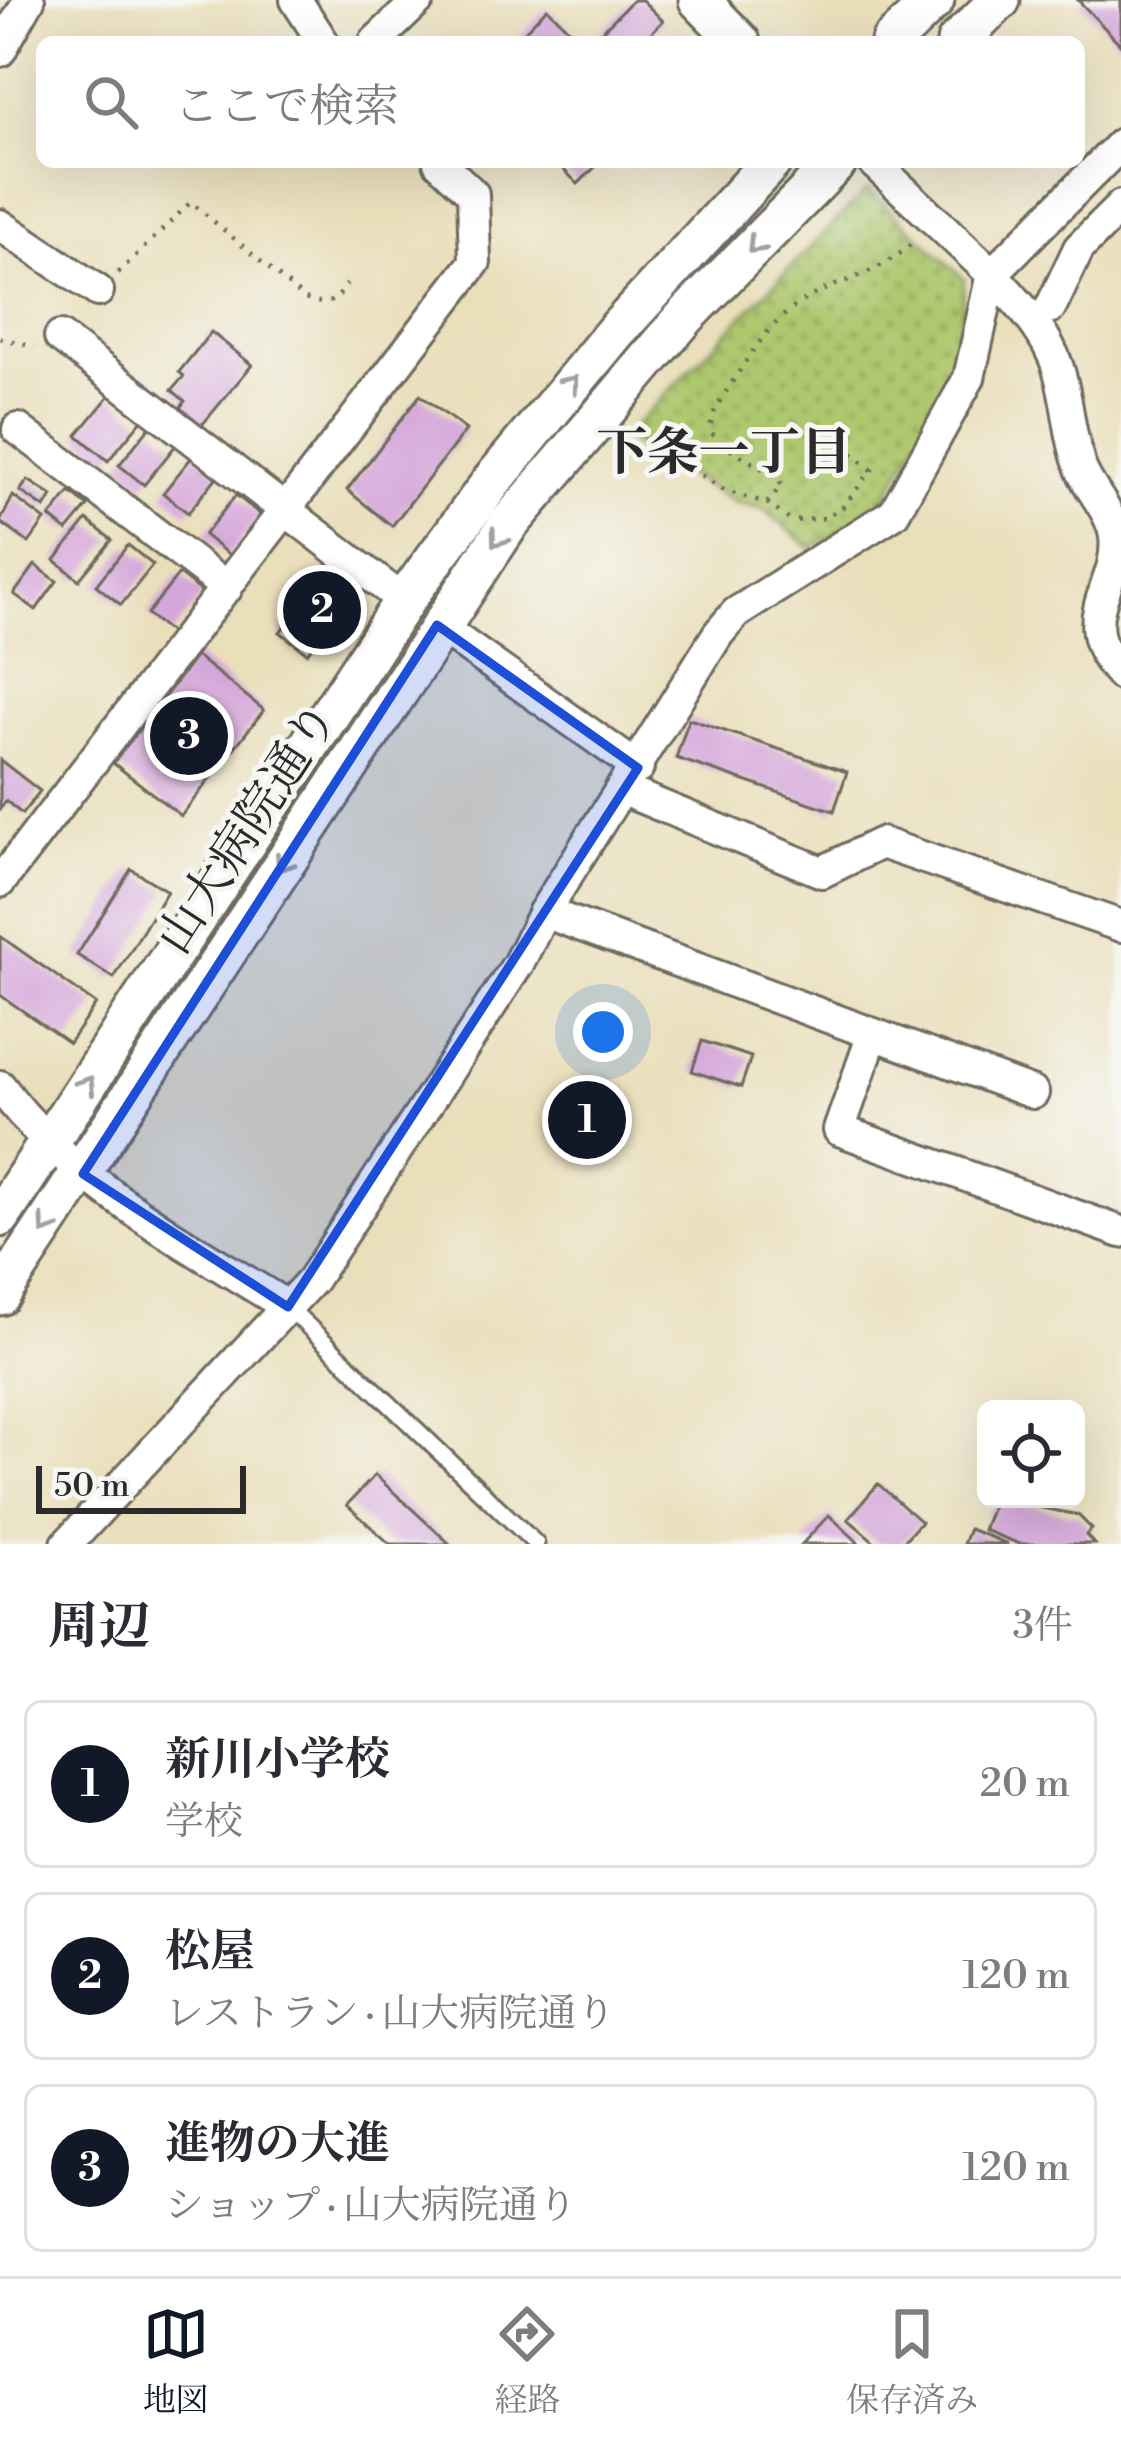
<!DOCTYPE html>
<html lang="ja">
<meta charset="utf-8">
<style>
:root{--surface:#fff;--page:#f2f2f3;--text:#2b2b33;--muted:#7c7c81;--line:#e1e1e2;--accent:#111827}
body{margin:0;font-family:"Libre Bodoni","Noto Serif JP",serif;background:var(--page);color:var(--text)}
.controls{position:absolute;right:36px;bottom:36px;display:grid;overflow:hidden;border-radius:18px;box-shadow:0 12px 48px #0002}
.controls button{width:108px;height:108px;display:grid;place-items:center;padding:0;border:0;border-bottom:3px solid var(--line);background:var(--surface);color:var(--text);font:60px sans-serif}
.scale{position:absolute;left:36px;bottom:30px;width:210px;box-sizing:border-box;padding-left:12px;border:6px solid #2b2b2b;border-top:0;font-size:33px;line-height:42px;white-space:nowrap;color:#2b2b2b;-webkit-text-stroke:9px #f6f6f2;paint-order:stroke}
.you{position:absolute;left:603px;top:1032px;width:42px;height:42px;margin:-30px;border:9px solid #fff;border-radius:50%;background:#1a73e8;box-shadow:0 0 0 18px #1a73e833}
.badge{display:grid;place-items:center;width:78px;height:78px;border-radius:50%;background:var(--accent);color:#fff;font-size:39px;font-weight:700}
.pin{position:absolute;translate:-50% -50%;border:6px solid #fff;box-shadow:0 3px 12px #0006}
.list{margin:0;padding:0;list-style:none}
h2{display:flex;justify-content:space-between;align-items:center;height:156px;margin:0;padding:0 48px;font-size:51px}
h2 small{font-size:39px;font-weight:400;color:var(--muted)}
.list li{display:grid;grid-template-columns:78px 1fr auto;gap:36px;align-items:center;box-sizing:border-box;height:168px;margin:0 24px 24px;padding:0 24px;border:3px solid var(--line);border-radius:18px}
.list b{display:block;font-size:45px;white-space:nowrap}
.list p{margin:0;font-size:39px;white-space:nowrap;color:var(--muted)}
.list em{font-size:39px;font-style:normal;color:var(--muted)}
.icon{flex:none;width:66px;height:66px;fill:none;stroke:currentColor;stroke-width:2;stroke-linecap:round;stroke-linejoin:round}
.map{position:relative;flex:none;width:1121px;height:1544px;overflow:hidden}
.search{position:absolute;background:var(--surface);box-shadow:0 12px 48px #0002;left:36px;right:36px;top:36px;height:132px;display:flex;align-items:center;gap:30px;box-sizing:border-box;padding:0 42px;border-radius:18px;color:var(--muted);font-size:45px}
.sheet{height:732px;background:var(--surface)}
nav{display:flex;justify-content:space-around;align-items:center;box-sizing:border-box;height:168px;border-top:3px solid var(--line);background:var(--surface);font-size:33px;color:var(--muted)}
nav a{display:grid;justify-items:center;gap:6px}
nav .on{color:var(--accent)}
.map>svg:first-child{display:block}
.grass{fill:url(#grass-dots);stroke:#6c7a4c;stroke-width:3}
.building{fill:#d5a6da}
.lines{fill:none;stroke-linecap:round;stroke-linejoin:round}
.service-casing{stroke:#6e6a5d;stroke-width:21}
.minor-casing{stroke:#6e6a5d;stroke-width:36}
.tertiary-casing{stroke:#6e6a5d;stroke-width:45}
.path{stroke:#6e6a5d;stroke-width:4.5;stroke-dasharray:3 9;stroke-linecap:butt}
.service{stroke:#fff;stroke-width:15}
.minor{stroke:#fff;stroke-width:30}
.tertiary{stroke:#fff;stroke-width:39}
.oneway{stroke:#a0a0a0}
.marked{fill:#1d4ed8;fill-opacity:0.2;stroke:#1d4ed8;stroke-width:9;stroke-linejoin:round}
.labels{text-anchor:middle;stroke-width:10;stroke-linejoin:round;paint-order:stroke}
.street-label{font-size:48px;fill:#2b2b2b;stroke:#f6f6f2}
.neighbourhood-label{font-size:51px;font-weight:bold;fill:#2b2b2b;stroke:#f6f6f2}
</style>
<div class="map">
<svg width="1121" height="1544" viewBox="0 0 1121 1544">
<defs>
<pattern id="grass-dots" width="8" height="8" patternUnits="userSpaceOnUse" patternTransform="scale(3)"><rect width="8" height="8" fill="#aec86e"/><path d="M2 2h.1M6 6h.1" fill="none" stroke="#8ea35b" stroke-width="1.8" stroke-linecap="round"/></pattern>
</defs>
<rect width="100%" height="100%" fill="#f6f6f2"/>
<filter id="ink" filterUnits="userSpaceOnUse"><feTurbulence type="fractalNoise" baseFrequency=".00833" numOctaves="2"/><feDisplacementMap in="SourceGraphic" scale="24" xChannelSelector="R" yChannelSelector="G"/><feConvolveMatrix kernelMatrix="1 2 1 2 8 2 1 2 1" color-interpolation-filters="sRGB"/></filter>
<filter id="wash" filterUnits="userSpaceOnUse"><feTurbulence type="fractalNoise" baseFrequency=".004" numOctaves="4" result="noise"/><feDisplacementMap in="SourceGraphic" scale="48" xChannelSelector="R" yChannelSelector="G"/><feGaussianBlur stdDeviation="2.7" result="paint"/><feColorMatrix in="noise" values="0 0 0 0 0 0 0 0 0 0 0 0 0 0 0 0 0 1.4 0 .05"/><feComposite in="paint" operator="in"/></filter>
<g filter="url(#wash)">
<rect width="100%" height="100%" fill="#eadfbb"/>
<polygon class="grass" points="868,189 964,279 959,368 879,509 811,548 762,508 735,503 678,469 652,461 625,436"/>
<g id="blocks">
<g class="building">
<polygon points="633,0 642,0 663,21 642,42 591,42"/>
<polygon points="1078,0 1121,0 1121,45"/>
<polygon points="547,8 582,42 516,40"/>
<polygon points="556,162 600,162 578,184"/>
<polygon points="211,332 252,365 202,425 180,408 185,401 172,390 184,376 179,372"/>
<polygon points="110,395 142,420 108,461 77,435"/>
<polygon points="420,395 466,430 392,526 347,490"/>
<polygon points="151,425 176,445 144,485 119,465"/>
<polygon points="195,453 220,473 188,513 163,493"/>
<polygon points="28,480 52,496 45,508 20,491"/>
<polygon points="70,492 88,506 67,531 50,517"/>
<polygon points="236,495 261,515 229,555 204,535"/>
<polygon points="13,496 45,520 29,543 0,522"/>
<polygon points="87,520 112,540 79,580 55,560"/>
<polygon points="128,545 153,565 121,605 96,585"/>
<polygon points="35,565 57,581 36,610 14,594"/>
<polygon points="330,567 357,588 307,653 280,632"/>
<polygon points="179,574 204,594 172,634 147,614"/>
<polygon points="196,656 264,710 181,816 113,763"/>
<polygon points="689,719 847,772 834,811 676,758"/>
<polygon points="0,760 40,791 22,814 6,801 0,809"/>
<polygon points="131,869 167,891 114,978 77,955"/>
<polygon points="0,936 96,1004 69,1043 0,995"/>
<polygon points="702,1041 751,1057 741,1087 692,1071"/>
<polygon points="375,1475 450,1544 390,1544 347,1505"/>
<polygon points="878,1484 921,1522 901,1544 877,1544 848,1519"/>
<polygon points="995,1499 1078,1515 1092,1529 1086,1535 1094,1544 1020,1544 983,1530"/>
<polygon points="829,1515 860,1544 802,1544"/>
<polygon points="969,1529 1008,1544 963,1544"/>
</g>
</g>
</g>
<g filter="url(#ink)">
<use href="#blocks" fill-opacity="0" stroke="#6e6a5d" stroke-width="3"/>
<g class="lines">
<g class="service-casing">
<polyline id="service" points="288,1307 536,1544"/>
</g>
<g class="minor-casing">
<g id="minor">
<polyline points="296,0 323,42"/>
<polyline points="375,42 419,0"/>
<polyline points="0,51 29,0"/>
<path d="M1121 144 992 274C1014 299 1039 323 1053 355 1069 391 1067 434 1082 471 1092 493 1112 513 1115 537 1121 587 1068 618 1121 675"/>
<polyline points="0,225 98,291"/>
<polyline points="1051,307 1079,248 1121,206"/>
<polyline points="60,337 404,601"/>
<polyline points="18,429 227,588"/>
<polyline points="437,625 638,768"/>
<polyline points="623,790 822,872 881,843 1121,926"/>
<polyline points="0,882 475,262 473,194 439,162"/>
<polyline points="544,912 1033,1093"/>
<polyline points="873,1034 839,1130 1121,1232"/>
<path d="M0 1086C74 1186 184 1242 288 1307"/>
<polyline points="67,1544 312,1280 518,964 544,912 718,634 736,613 894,513 969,378 992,274 873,162"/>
</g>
</g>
<g class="tertiary-casing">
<g id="tertiary">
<polyline points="699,0 740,42"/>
<polyline points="891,42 934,0"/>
<polyline points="957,42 1000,0"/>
<polyline points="0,1217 404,601 493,480 615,332 771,162"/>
<polyline points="0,1295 508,525 685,317 837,162"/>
</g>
</g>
<g class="path">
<path d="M118 273 191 202 305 299C327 306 335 304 347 284"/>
<polyline points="0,338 35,347"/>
<polyline points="632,428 725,491 767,503 791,521 824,518 842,507"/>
<path d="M767 503 782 485C761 462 730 455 710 431 711 411 722 398 733 381 755 346 778 312 817 293 854 276 886 270 915 240"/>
<polyline points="842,508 872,470 850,451"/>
</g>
<use href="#service" class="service"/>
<use href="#minor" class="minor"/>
<use href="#tertiary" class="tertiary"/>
</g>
<defs><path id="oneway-chevron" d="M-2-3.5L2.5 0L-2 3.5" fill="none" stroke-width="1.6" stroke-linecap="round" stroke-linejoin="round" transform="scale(3)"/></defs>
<g class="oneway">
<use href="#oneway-chevron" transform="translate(755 246) rotate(134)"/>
<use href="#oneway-chevron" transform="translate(571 383) rotate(-50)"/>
<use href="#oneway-chevron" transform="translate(498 539) rotate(126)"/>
<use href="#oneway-chevron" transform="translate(283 864) rotate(123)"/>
<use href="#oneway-chevron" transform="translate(87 1084) rotate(-57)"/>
<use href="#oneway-chevron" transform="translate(47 1226) rotate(124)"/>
</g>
</g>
<path class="marked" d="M437 625 638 768 288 1307 83 1174Z"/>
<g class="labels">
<g class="street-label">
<text transform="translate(246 827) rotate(-57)" y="17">山大病院通り</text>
</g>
<g class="neighbourhood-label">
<text x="724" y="469">下条一丁目</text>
</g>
</g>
</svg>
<div class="controls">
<button><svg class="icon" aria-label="locate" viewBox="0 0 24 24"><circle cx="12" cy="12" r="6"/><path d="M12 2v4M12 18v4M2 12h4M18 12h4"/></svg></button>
</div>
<div class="scale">50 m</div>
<div class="you"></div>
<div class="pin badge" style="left:587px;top:1120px">1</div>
<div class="pin badge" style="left:322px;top:610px">2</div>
<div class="pin badge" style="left:189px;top:736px">3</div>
<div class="search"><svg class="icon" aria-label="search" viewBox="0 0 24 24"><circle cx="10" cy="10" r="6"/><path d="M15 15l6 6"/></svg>ここで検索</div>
</div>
<section class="sheet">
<h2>周辺<small>3件</small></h2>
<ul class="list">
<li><span class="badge">1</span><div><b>新川小学校</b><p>学校</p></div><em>20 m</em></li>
<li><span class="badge">2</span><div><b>松屋</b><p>レストラン · 山大病院通り</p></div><em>120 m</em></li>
<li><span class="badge">3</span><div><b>進物の大進</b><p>ショップ · 山大病院通り</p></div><em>120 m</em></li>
</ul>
</section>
<nav>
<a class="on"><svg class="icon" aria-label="map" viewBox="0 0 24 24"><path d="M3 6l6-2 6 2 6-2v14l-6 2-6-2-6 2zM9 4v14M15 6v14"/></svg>地図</a>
<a><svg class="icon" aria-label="directions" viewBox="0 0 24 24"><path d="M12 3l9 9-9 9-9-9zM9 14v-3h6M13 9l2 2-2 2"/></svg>経路</a>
<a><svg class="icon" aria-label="saved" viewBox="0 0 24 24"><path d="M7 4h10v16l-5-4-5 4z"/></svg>保存済み</a>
</nav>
